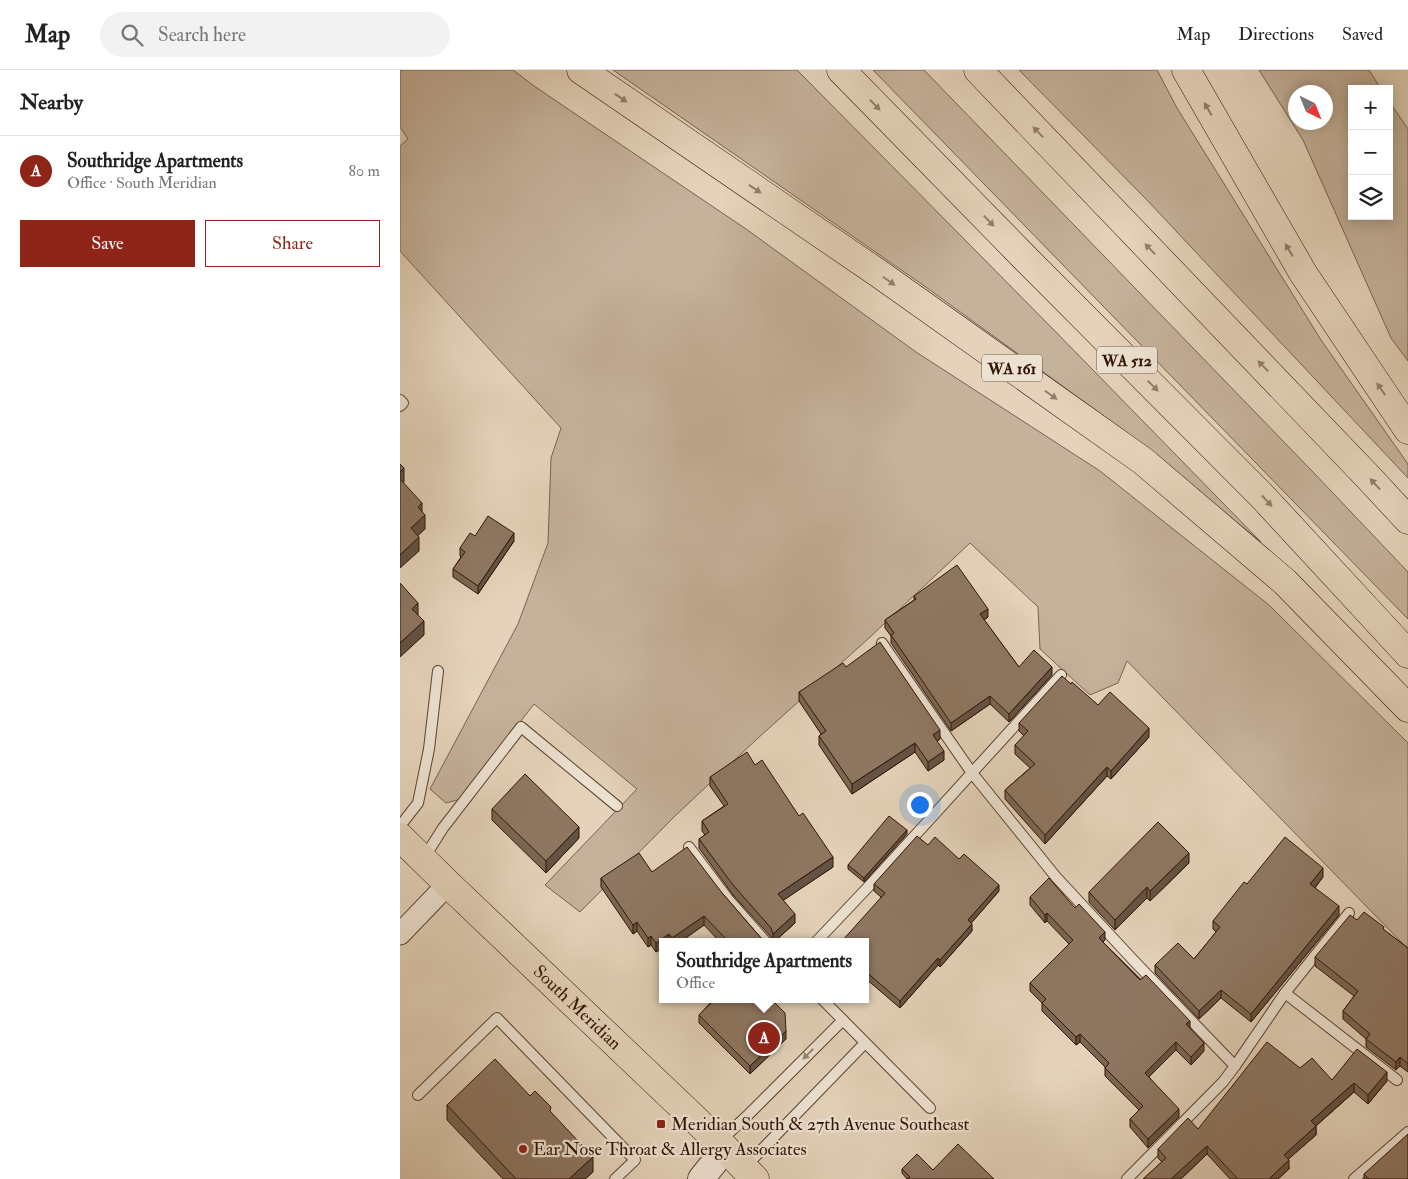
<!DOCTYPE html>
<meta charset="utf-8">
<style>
:root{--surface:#fff;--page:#f2f2f2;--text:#222;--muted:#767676;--line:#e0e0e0;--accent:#8f2418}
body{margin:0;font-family:"IM FELL Double Pica",serif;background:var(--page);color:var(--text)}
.controls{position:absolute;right:15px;top:15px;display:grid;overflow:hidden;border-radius:0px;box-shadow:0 2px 12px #0003}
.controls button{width:45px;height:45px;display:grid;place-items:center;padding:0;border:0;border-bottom:1px solid var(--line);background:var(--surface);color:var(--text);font:25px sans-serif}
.compass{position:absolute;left:888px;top:15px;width:45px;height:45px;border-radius:50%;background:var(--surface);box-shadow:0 2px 12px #0003;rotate:137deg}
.you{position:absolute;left:519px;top:734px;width:18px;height:18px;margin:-12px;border:4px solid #fff;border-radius:50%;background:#1a73e8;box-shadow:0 0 0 8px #1a73e833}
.badge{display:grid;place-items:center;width:32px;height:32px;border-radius:50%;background:var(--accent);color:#fff;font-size:16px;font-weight:700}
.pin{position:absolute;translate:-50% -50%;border:2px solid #fff;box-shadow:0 1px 5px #0006}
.popup{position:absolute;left:259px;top:868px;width:210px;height:65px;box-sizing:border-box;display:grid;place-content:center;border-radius:0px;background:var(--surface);filter:drop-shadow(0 1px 4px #0005);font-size:16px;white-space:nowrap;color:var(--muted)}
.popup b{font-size:19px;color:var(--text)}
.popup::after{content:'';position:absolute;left:50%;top:100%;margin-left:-10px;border:10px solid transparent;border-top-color:var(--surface)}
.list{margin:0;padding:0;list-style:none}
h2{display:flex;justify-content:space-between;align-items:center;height:65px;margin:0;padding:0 20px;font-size:21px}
h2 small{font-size:16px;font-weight:400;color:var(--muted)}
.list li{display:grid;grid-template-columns:32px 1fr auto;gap:15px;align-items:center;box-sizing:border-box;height:70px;padding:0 20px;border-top:1px solid var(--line)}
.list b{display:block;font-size:19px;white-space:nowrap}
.list p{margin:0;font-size:16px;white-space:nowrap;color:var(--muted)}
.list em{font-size:16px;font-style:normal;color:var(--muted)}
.actions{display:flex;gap:10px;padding:15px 20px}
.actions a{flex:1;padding:11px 0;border:1px solid var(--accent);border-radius:0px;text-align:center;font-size:18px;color:var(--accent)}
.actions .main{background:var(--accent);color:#fff}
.icon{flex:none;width:28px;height:28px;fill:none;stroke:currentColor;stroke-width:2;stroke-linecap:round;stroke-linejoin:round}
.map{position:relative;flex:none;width:1008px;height:1109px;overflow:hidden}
header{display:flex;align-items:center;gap:30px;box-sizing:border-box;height:70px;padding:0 25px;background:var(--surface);border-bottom:1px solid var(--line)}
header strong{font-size:24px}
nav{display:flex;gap:28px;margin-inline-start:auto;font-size:18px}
.search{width:350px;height:45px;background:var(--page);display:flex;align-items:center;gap:12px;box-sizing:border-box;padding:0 18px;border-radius:28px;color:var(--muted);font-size:19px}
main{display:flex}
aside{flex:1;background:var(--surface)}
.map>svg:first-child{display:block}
.green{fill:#c5b29b;stroke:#7a624f;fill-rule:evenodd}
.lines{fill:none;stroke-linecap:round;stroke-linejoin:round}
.service-casing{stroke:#5d4331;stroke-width:12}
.minor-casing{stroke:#5d4331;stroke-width:23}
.tertiary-casing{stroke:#5d4331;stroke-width:28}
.primary-casing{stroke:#301303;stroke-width:29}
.motorway-casing{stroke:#301303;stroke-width:29}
.service{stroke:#ede2d2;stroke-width:10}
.minor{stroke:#ede2d2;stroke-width:21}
.tertiary{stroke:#ede2d2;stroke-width:26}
.primary{stroke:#e4d3ba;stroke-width:28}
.motorway{stroke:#e4d3ba;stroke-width:28}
.wall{fill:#7a6654;stroke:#301303}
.shaded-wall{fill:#635345;stroke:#301303}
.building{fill:#8e7762;stroke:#301303}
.oneway{fill:#937d68}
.oneway2{fill:#988575}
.poi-dot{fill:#8f2418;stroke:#ede2d2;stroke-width:2}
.labels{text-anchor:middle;stroke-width:4.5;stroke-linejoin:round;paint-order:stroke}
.shield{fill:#ede2d2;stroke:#695141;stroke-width:1}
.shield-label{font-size:16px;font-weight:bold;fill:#301303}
.street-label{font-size:18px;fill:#301303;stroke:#ede2d2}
.poi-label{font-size:18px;fill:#301303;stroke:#ede2d2;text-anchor:start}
</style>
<header>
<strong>Map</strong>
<div class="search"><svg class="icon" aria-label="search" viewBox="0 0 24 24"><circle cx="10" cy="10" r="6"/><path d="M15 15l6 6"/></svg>Search here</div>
<nav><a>Map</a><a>Directions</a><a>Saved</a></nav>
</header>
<main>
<aside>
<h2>Nearby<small></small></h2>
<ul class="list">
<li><span class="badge">A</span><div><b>Southridge Apartments</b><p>Office · South Meridian</p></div><em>80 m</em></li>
</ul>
<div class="actions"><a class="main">Save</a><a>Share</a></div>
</aside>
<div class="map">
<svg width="1008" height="1109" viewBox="0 0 1008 1109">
<rect width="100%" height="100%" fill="#e4d3ba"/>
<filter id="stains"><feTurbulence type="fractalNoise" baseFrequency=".004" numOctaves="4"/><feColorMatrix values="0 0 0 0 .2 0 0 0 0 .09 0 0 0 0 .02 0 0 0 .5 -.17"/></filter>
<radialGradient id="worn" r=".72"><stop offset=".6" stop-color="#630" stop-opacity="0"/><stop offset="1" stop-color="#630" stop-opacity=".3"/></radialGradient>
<g class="green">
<polygon points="0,0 113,0 134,16 346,159 516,282 700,401 869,535 1008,673 1008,879 727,591 718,613 690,625 640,579 638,537 570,473 469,568 357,669 275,746 180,842 145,815 237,719 134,634 61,729 46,733 30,719 118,554 148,473 151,388 161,358 0,181 0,76 8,69 0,57"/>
<polygon points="213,0 397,0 651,257 861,472 719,357 523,215"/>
<polygon points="473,0 524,0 913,402 1008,502 1008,549"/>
<polygon points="619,0 757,0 777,38 921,270 1008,394 1008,408 746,129"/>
<path d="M859 0H969L981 19H952V146H989V31L1008 59V291L991 268 903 70ZM896 22H926V52H896Z"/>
</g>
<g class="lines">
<g class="service-casing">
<g id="service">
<polyline points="0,330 3,333 0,336"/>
<polyline points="482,573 572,703 656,807 735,892 835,996"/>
<polyline points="0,756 18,733 29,679 38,601"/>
<polyline points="289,777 328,829 366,872"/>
<polyline points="24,788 43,758 121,657 217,736"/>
<polyline points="416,872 469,816 661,605"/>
<polyline points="885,923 997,1010"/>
<polyline points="422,929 530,1038"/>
<polyline points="18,1025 97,948 235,1090 215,1109"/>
<polyline points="319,1072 347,1046 443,950"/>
<polyline points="345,1097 465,973"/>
<polyline points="727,1109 823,1012 835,996 885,923 949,843"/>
<polyline points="954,1109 1008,1062"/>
</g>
</g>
<g class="minor-casing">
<polyline id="minor" points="0,864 48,814"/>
</g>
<g class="tertiary-casing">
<polyline id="tertiary" points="301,1109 325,1079"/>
</g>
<g class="primary-casing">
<g id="primary">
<path id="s1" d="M0 767 48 814 319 1072 355 1109"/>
</g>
</g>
<g class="motorway-casing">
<g id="motorway">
<polyline points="181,0 478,203 743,391 885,512 1008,638"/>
<polyline points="441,0 625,188 862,426 1008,584"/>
<polyline points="578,0 970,409 1008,450"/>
<polyline points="786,0 903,203 1008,360"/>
</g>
</g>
<use href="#service" class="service"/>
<use href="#minor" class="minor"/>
<use href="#tertiary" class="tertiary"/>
<use href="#primary" class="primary"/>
<use href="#motorway" class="motorway"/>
</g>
<g class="wall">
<polygon points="75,466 114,471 78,524 53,507 53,499 61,487 60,486 60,478"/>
<polygon points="514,526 588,547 584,550 619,597 652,605 609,652 590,634 551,661 491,573 491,566 485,558 485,550 514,530"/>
<polygon points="446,597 540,669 537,671 544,690 528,701 515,682 452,724 419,675 419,666 421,664 399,631 399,622"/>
<polygon points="671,614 698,635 749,667 711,709 707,706 645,774 605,729 605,720 630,698 615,684 615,675 624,666 619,661 619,653"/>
<polygon points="355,695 433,797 383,830 395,853 374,872 372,872 371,867 333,825 299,778 299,769 305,765 302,761 302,751 324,736 310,716 310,707"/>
<polygon points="92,739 179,768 146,803 92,750"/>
<polygon points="507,764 464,812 448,799 448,795"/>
<polygon points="528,775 559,789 599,821 571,853 572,861 540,897 538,895 500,938 465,908 465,872 481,827 474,821 474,814"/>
<polygon points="789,793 750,831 747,828 715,860 689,832 689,822"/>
<polygon points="923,807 915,818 939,845 851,952 821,928 799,949 755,903 755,895 794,889 816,862 813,859 813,851 847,814"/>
<polygon points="201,808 323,824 361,868 366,872 320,872 304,855 280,872 263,872 256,882 251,875 248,877 237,861 233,864 201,817"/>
<polygon points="630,827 675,838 705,870 703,872 790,958 804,981 791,995 776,980 749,1007 779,1047 748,1078 730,1057 730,1049 739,1040 705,1006 705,997 680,972 676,975 642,941 642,933 630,921 630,913 669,874 647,851 645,853 630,835"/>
<polygon points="957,850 984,860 1008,878 1008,1002 1000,996 996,1000 966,977 966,969 943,949 943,941 954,926 915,896 915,887"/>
<polygon points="314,929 371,929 386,969 350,1004 299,953 299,945"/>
<polygon points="900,998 932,1010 987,1011 968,1034 954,1022 916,1056 916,1065 888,1089 889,1099 878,1109 830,1109 807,1084 781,1109 743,1109 762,1092 758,1088 758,1079 798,1059"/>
<polygon points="130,1026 151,1043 193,1102 185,1109 103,1109 47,1050 47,1035"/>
<polygon points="502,1099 533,1100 507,1109 502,1103"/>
<polygon points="964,1104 1008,1109 964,1109"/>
</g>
<g class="shaded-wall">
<polygon points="4,398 4,412 0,416 0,402"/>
<polygon points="22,433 22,447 18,437"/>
<polygon points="25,445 25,459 11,472 11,458"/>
<polygon points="114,463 114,471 78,524 78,516"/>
<polygon points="19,467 19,481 0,498 0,485"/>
<polygon points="18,533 18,547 12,539"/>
<polygon points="588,539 588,547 580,552 580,544"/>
<polygon points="24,551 24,565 0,587 0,573"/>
<polygon points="652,597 652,605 609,652 609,644"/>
<polygon points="590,626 590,634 551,661 551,653"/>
<polygon points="749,658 749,667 711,709 711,701"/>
<polygon points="540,660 540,669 533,674 533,665"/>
<polygon points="515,673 515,682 452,724 452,714"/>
<polygon points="544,681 544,690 528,701 528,692"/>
<polygon points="707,697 707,706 645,774 645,765"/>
<polygon points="179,757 179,768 146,803 146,791"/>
<polygon points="507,760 507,764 464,812 464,808"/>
<polygon points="789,783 789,793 750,831 750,821"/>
<polygon points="433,787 433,797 378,834 378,824"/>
<polygon points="923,798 923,807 910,823 910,814"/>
<polygon points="599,815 599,821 568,857 568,850"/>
<polygon points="747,817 747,828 715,860 715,850"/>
<polygon points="939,836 939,845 851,952 851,944"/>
<polygon points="647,843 647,851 645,853 645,845"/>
<polygon points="395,844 395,853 374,872 373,872 373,864"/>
<polygon points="304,846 304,855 280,872 272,872 272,868"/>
<polygon points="237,852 237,861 233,864 233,855"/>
<polygon points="572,854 572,861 540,897 540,890"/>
<polygon points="705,862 705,870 699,876 699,868"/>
<polygon points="269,864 269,872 263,872 263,878 256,882 256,873"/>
<polygon points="251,866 251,875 248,877 248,868"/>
<polygon points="538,888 538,895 500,938 500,931"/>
<polygon points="821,920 821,928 799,949 799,941"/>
<polygon points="790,951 790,959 786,954"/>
<polygon points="386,961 386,969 350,1004 350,996"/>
<polygon points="680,964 680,972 676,975 676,967"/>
<polygon points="776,972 776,980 745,1011 745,1003"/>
<polygon points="804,973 804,981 791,995 791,987"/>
<polygon points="1000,987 1000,996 996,1000 996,992"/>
<polygon points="987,1002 987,1011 968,1034 968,1025"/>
<polygon points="954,1013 954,1022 911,1060 911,1051"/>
<polygon points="779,1039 779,1047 748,1078 748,1069"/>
<polygon points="916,1056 916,1065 884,1093 884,1085"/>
<polygon points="807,1076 807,1084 781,1109 771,1109"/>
<polygon points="193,1087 193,1102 185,1109 169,1109"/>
<polygon points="889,1090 889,1099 878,1109 869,1109"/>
</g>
<g class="building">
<polygon points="0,394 4,398 0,402"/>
<polygon points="0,409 22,433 18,437 25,445 11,458 19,467 0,485"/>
<polygon points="88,446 114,463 78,516 53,499 65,482 60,478 70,463 75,466"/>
<polygon points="557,495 588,539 580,544 619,597 634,580 652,597 609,644 590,626 551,653 491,565 494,563 485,550 516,529 514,526"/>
<polygon points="0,513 18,533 12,539 24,551 0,573"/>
<polygon points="480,572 540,660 533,665 544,681 528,692 515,673 452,714 419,666 426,661 399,622 443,593 446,597"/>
<polygon points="662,606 671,614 672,612 698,635 710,622 749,658 711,701 707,697 645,765 605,720 635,694 615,675 628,661 619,653"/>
<polygon points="347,682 355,695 362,690 399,746 403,743 433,787 378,824 395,844 373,864 371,858 333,815 299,769 309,762 302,751 328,734 310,707"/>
<polygon points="125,704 179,757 146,791 92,739"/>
<polygon points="489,746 507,760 464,808 448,795"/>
<polygon points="758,752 789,783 750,821 747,817 715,850 689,822"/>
<polygon points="517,766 528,775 535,767 559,789 564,784 599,815 568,850 572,854 540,890 538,888 500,931 465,901 465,872 441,872 485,823 474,814"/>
<polygon points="885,767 923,798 910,814 939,836 851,944 821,920 799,941 755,895 778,873 794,889 820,857 813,851 844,812 847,814"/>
<polygon points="287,777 323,824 361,868 366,870 364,872 329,872 304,846 272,868 269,864 256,873 251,866 248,868 237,852 233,855 201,808 239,783 252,802"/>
<polygon points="649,808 675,838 679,834 705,862 699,868 740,910 746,905 790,951 786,954 804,973 791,987 776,972 745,1003 779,1039 748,1069 730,1049 743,1036 705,998 709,993 680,964 676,967 642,933 646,929 630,913 673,870 647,843 645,845 630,827"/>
<polygon points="964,842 984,857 983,859 1008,878 1008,994 1000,987 996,992 966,969 970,964 943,941 958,921 915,887 950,845 957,850"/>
<polygon points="315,929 371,929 385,943 386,961 350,996 299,945"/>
<polygon points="867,972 900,998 912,988 932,1010 957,979 987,1002 968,1025 954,1013 911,1051 916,1056 884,1085 889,1090 869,1109 838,1109 807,1076 771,1109 743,1109 766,1088 758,1079 788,1048 798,1059"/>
<polygon points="95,989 130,1026 135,1021 151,1037 150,1041 193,1087 169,1109 116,1109 47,1035"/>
<polygon points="1008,1064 1008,1109 969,1109 964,1104"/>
<polygon points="558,1074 594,1109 507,1109 510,1107 502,1099 517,1084 533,1100"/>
</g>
<defs><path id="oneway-solid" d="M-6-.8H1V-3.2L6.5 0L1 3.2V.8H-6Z" transform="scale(1.25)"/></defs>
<g class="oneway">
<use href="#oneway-solid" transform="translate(221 28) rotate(34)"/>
<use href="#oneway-solid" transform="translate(475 35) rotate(46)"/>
<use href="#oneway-solid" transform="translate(808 39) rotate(-120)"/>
<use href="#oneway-solid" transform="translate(638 62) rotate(-134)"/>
<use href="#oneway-solid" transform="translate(355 119) rotate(34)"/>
<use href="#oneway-solid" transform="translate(589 151) rotate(46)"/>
<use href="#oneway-solid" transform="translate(750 179) rotate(-134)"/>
<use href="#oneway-solid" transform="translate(889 180) rotate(-120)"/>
<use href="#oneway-solid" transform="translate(489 211) rotate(35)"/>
<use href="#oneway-solid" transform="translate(863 296) rotate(-134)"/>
<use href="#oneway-solid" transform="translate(753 316) rotate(45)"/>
<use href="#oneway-solid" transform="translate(981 319) rotate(-124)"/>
<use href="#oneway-solid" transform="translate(651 325) rotate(35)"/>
<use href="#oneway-solid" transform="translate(975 414) rotate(-133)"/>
<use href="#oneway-solid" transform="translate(867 431) rotate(47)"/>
</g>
<use class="oneway2" href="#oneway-solid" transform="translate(408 984) rotate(135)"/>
<g class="poi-dot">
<rect x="256" y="1049" width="10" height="10" rx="2.5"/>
<circle cx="123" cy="1079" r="5"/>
</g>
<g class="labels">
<g class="shield">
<rect x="697" y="276.5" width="60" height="27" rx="4"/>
<rect x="582" y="284.5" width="60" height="27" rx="4"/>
</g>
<g class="shield-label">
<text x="727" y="296">WA 512</text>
<text x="612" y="304">WA 161</text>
</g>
<g class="street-label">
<text dy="6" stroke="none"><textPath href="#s1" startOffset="246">South Meridian</textPath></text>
</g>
<g class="poi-label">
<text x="271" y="1060">Meridian South &amp; 27th Avenue Southeast</text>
<text x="133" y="1085">Ear Nose Throat &amp; Allergy Associates</text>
</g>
</g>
<rect width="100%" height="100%" filter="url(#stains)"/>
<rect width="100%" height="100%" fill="url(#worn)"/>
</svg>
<div class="controls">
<button>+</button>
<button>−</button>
<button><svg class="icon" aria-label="layers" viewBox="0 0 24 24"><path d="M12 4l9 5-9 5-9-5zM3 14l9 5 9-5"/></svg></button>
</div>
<svg class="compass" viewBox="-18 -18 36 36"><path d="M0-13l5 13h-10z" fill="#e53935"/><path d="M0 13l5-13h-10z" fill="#767676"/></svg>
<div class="you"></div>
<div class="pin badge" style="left:364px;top:968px">A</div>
<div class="popup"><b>Southridge Apartments</b>Office</div>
</div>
</main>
